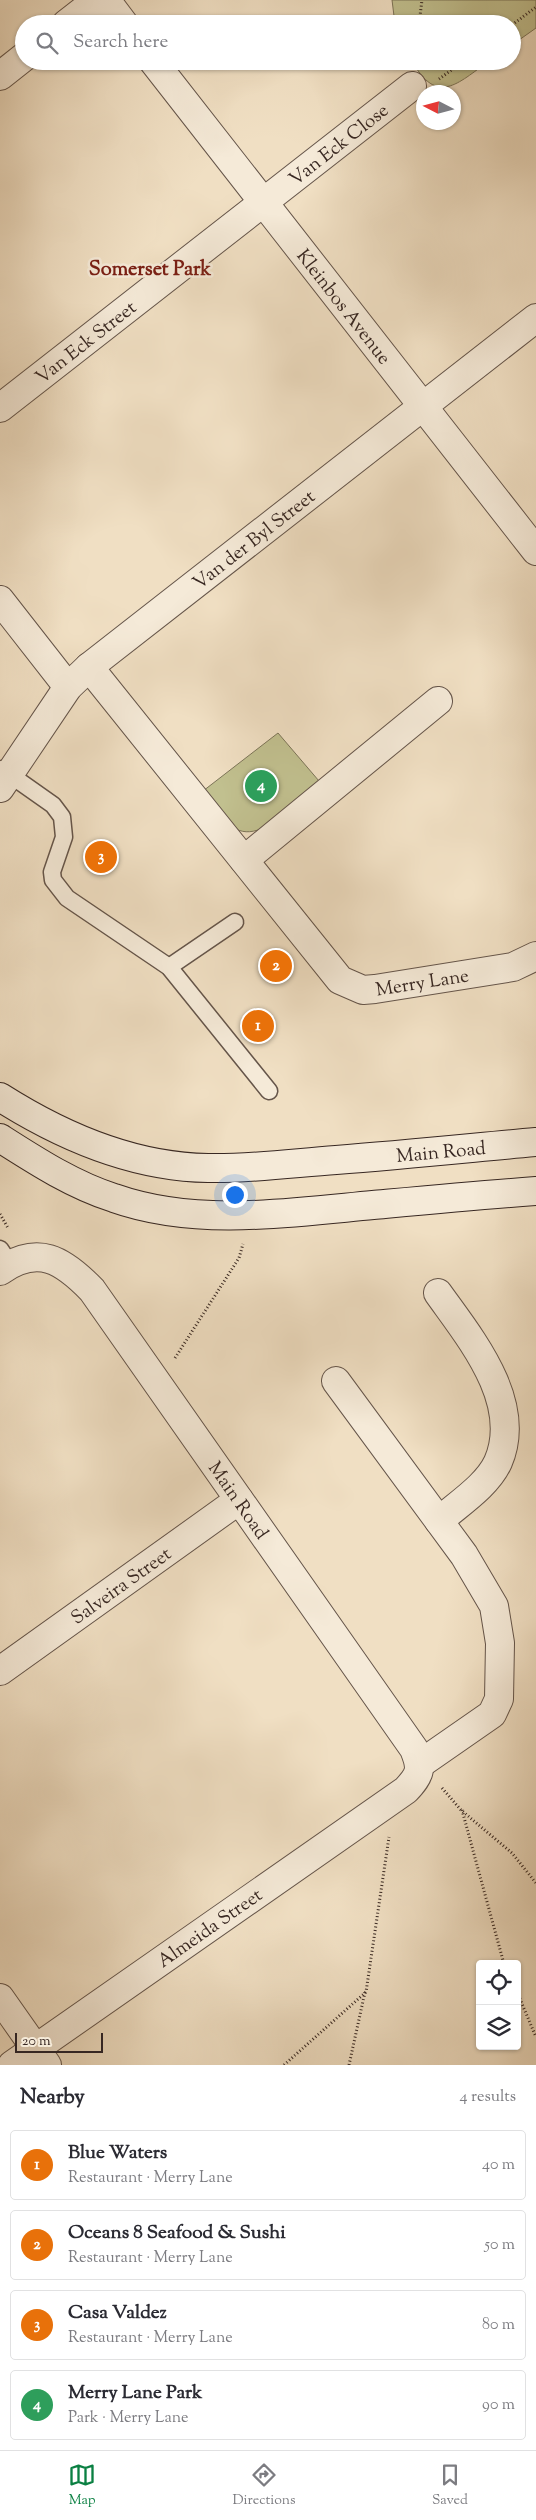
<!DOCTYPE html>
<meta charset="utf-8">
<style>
:root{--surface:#fff;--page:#f7f7f7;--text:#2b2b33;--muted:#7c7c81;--line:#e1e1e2;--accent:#0b8043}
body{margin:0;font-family:"Sorts Mill Goudy",serif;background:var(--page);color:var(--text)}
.controls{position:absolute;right:15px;bottom:15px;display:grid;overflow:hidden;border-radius:5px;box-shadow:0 1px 4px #0004}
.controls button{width:45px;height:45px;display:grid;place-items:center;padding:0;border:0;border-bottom:1px solid var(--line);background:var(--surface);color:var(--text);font:25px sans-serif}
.compass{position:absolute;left:416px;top:85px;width:45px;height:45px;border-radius:50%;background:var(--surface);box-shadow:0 1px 4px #0004;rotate:276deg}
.scale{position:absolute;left:15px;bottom:12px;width:88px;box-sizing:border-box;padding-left:5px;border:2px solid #372722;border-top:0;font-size:14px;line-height:18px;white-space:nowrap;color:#372722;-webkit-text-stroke:4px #f5ead8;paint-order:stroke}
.you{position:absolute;left:234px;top:1194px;width:18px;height:18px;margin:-12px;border:4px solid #fff;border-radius:50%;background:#1a73e8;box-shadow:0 0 0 8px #1a73e833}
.badge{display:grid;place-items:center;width:32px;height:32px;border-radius:50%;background:var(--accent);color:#fff;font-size:16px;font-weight:700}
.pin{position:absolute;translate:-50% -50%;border:2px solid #fff;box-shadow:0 1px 5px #0006}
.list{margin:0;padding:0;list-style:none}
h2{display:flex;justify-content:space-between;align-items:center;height:65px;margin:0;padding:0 20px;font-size:21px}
h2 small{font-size:16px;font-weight:400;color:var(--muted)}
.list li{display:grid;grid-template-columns:32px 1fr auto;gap:15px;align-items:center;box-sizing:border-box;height:70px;margin:0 10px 10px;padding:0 10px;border:1px solid var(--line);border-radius:5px}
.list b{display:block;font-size:19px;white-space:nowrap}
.list p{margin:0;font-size:16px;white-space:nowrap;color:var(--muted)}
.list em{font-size:16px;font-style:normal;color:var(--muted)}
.icon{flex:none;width:28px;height:28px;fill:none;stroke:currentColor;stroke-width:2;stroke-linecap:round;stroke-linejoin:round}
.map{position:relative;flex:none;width:536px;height:2065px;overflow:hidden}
.search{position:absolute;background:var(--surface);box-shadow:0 1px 4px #0004;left:15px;right:15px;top:15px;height:55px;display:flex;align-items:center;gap:12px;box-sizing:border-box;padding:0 18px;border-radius:28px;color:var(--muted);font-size:19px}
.sheet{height:385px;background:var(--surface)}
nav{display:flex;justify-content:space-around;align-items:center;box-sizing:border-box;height:70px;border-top:1px solid var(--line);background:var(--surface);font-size:14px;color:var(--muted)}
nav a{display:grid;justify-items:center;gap:2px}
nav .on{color:var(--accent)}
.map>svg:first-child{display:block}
.green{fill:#c1c08f;stroke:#7c7458}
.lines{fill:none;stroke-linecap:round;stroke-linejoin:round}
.lane-casing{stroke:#65554a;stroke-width:19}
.street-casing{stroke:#65554a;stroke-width:30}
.secondary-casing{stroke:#372722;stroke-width:30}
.path{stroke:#372722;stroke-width:3;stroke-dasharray:1 2.5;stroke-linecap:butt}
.lane{stroke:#f5ead8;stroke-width:16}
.street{stroke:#f5ead8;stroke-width:28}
.secondary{stroke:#f5ead8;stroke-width:28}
.labels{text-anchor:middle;stroke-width:5;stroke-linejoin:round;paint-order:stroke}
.street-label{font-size:19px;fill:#372722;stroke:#f5ead8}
.neighbourhood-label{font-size:20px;font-weight:bold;fill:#7a1f14;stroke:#f5ead8}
</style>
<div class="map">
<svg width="536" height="2065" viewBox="0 0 536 2065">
<rect width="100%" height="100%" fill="#f0dfc3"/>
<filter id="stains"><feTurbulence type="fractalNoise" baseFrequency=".004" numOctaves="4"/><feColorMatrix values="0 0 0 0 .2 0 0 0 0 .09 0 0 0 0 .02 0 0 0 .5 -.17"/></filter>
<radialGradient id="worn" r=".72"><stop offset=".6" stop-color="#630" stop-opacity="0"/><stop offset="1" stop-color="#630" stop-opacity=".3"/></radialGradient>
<g class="green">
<polygon points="392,0 536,0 536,28 512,45 512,24 395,24"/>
<path d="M412 61H489C457 84 437 106 412 61Z"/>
<path d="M278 733 319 781 261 829C250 833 242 833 232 827L203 791Z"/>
</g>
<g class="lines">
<g class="lane-casing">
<g id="lane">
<polyline points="2,769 53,805 62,817 64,837 52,872 53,880 67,898 169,967 269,1091"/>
<polyline points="169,967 235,922"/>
<polyline points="0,1249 10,1264"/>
</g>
</g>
<g class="street-casing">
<g id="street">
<polyline points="106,0 124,24"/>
<polyline points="66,24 97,0"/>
<path id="s1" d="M153 61 536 551"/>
<polyline points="0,76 24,57"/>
<path id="s2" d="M0 408 412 86"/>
<polyline points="0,600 68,687"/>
<path id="s3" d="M89 667 340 980 363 990 375 989 513 967 536 956"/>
<path id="s4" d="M0 788 68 687 89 667 536 318"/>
<polyline points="244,860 438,701"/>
<path id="s5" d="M0 1271C38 1244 63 1260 92 1290L414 1749C422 1769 421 1774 406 1790L12 2065"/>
<path d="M438 1293C470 1338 524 1402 498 1462 487 1486 458 1504 439 1521"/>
<polyline points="336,1381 464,1555 494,1606 500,1643 499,1699 492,1714 420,1764"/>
<path id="s6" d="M0 1671 239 1500"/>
<polyline points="0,1998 47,2065"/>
</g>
</g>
<g class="secondary-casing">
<g id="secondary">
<path id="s7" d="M0 1097C63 1137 133 1167 208 1168 251 1169 294 1163 336 1160 403 1155 470 1148 536 1142"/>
<path d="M0 1138C36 1161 73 1185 114 1198 196 1227 289 1213 373 1205 428 1200 482 1195 536 1191"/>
</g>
</g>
<g class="path">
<polyline points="419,24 422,0"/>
<polyline points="512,25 536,7"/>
<polyline points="439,79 464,61"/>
<polyline points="0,1214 8,1228"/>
<polyline points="175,1358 239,1258 243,1244"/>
<polyline points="442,1788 461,1810 512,1853 536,1883"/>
<polyline points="462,1810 504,1964"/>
<polyline points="517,1992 536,2037"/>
<polyline points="284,2065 366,1992 389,1837"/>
<polyline points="349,2065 365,1992"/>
</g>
<use href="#lane" class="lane"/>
<use href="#street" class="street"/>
<use href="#secondary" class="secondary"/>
</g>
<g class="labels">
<g class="street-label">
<text dy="7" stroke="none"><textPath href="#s2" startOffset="429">Van Eck Close</textPath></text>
<text dy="7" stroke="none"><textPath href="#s1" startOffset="311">Kleinbos Avenue</textPath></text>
<text dy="7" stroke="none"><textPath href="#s2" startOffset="108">Van Eck Street</textPath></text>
<text dy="7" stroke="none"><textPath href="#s4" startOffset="359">Van der Byl Street</textPath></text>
<text dy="7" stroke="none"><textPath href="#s3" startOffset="486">Merry Lane</textPath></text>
<text dy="7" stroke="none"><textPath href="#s7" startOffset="456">Main Road</textPath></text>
<text dy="7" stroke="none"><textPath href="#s5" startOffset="362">Main Road</textPath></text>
<text dy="7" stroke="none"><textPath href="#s6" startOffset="148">Salveira Street</textPath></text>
<text transform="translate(209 1927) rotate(-35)" y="7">Almeida Street</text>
</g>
<g class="neighbourhood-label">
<text x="150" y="275">Somerset Park</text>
</g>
</g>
<rect width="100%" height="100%" filter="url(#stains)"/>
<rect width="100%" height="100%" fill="url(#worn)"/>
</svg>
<div class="controls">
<button><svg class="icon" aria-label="locate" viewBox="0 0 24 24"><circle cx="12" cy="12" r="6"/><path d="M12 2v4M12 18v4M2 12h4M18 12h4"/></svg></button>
<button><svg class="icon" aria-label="layers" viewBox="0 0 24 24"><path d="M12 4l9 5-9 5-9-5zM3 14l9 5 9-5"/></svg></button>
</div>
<svg class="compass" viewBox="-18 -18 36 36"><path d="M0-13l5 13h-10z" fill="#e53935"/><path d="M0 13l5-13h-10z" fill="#7c7c81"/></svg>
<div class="scale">20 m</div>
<div class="you"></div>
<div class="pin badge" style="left:258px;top:1026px;background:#e8710a">1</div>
<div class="pin badge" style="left:276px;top:966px;background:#e8710a">2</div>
<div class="pin badge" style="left:101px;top:857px;background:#e8710a">3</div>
<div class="pin badge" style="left:261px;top:786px;background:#2e9e5b">4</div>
<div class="search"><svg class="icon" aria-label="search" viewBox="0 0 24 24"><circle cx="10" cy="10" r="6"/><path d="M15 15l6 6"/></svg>Search here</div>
</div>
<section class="sheet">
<h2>Nearby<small>4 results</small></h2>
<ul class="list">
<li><span class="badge" style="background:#e8710a">1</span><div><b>Blue Waters</b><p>Restaurant · Merry Lane</p></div><em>40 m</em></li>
<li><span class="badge" style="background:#e8710a">2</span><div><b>Oceans 8 Seafood &amp; Sushi</b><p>Restaurant · Merry Lane</p></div><em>50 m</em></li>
<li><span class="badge" style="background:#e8710a">3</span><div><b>Casa Valdez</b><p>Restaurant · Merry Lane</p></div><em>80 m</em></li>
<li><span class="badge" style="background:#2e9e5b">4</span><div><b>Merry Lane Park</b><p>Park · Merry Lane</p></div><em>90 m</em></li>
</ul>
</section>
<nav>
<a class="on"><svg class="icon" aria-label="map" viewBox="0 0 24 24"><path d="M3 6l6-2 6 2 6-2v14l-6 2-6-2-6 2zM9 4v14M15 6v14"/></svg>Map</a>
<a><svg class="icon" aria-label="directions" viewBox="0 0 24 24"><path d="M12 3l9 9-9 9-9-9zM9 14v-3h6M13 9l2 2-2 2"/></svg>Directions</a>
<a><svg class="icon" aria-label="saved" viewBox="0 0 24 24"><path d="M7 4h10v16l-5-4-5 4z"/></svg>Saved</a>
</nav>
